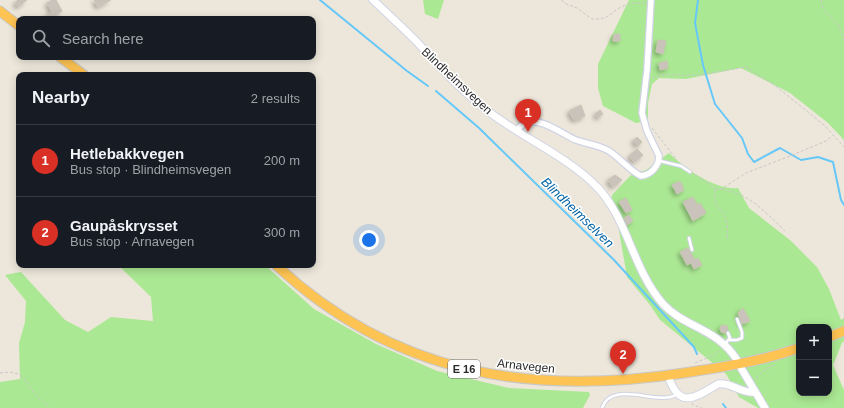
<!DOCTYPE html>
<meta charset="utf-8">
<style>
:root{--surface:#171b24;--page:#242831;--text:#f1f3f6;--muted:#9ea1a6;--line:#363941;--accent:#d93025}
body{margin:0;font-family:Arial,sans-serif;background:var(--page);color:var(--text)}
.controls{position:absolute;right:12px;bottom:12px;display:grid;overflow:hidden;border-radius:8px;box-shadow:0 2px 10px #0003}
.controls button{width:36px;height:36px;display:grid;place-items:center;padding:0;border:0;border-bottom:1px solid var(--line);background:var(--surface);color:var(--text);font:20px sans-serif}
.you{position:absolute;left:369px;top:240px;width:14px;height:14px;margin:-10px;border:3px solid #fff;border-radius:50%;background:#1a73e8;box-shadow:0 0 0 6px #1a73e833}
.badge{display:grid;place-items:center;width:26px;height:26px;border-radius:50%;background:var(--accent);color:#fff;font-size:13px;font-weight:700}
.pin{position:absolute;translate:-50% -33px;filter:drop-shadow(0 1px 2px #0008)}
.pin::after{content:'';position:absolute;top:21px;width:14px;height:12px;background:inherit;clip-path:polygon(0 0,100% 0,50% 100%)}
.list{margin:0;padding:0;list-style:none}
h2{display:flex;justify-content:space-between;align-items:center;height:52px;margin:0;padding:0 16px;font-size:17px}
h2 small{font-size:13px;font-weight:400;color:var(--muted)}
.list li{display:grid;grid-template-columns:26px 1fr auto;gap:12px;align-items:center;box-sizing:border-box;height:72px;padding:0 16px;border-top:1px solid var(--line)}
.list b{display:block;font-size:15px;white-space:nowrap}
.list p{margin:0;font-size:13px;white-space:nowrap;color:var(--muted)}
.list em{font-size:13px;font-style:normal;color:var(--muted)}
.icon{flex:none;width:22px;height:22px;fill:none;stroke:currentColor;stroke-width:2;stroke-linecap:round;stroke-linejoin:round}
.map{position:relative;flex:none;width:844px;height:408px;overflow:hidden}
.search{position:absolute;background:var(--surface);box-shadow:0 2px 10px #0003;left:16px;top:16px;width:300px;height:44px;display:flex;align-items:center;gap:10px;box-sizing:border-box;padding:0 14px;border-radius:8px;color:var(--muted);font-size:15px}
.panel{position:absolute;background:var(--surface);box-shadow:0 2px 10px #0003;left:16px;top:72px;width:300px;height:196px;border-radius:8px}
.map>svg:first-child{display:block}
.green{fill:#abe893;fill-rule:evenodd}
.lines{fill:none;stroke-linecap:round;stroke-linejoin:round}
.stream{stroke:#65c8f8;stroke-width:2}
.building{fill:#c9c3bb;stroke:#c9c3b4;filter:url(#shadow)}
.service-casing{stroke:#d0d3e4;stroke-width:4.5}
.minor-casing{stroke:#d0d3e4;stroke-width:8}
.tertiary-casing{stroke:#d0d3e4;stroke-width:9}
.trunk-casing{stroke:#c8c8c8;stroke-width:11}
.path{stroke:#c8c8c8;stroke-width:1;stroke-dasharray:3 2;stroke-linecap:butt}
.service{stroke:#fff;stroke-width:2.5}
.minor{stroke:#fff;stroke-width:5.5}
.tertiary{stroke:#fff;stroke-width:7}
.trunk{stroke:#fdc353;stroke-width:9}
.labels{text-anchor:middle;stroke-width:3;stroke-linejoin:round;paint-order:stroke}
.shield{fill:#fff;stroke:#6a6a6a;stroke-width:1}
.shield-label{font-size:11px;font-weight:bold;fill:#2a2a2a}
.street-label{font-size:12px;fill:#2a2a2a;stroke:#fff}
.water-label{font-size:13px;font-style:italic;fill:#0364a5;stroke:#fff}
</style>
<div class="map">
<svg width="844" height="408" viewBox="0 0 844 408">
<defs>
<filter id="shadow"><feDropShadow dx="-2.5" dy="2.5" stdDeviation="2" flood-color="#0004"/></filter>
</defs>
<rect width="100%" height="100%" fill="#ede7db"/>
<g class="green">
<polygon points="423,0 444,0 438,19 425,14"/>
<polygon points="629,0 844,0 844,140 828,123 790,93 741,68 686,79 659,78 652,84 648,103 648,121 636,123 603,106 598,88 598,64"/>
<path d="M669 153C686 169 714 190 738 188L749 208 790 240 817 267 829 289 841 320 844 318V341L842 343 833 365 844 390V408H758L739 397 726 374 660 320 650 305 627 277 618 225 610 210 612 195 631 175 646 170ZM799 327H829V393H799Z"/>
<polygon points="118,265 265,265 314,309 376,344 437,371 509,388 589,392 590,395 583,408 0,408 0,382 20,379 19,343 25,322 26,301 5,275 21,272 65,320 88,332 111,317 153,321 151,297"/>
</g>
<g class="lines">
<g class="stream">
<polyline points="320,0 407,71 428,86"/>
<polyline points="698,0 695,23 703,65 715,104 742,138 748,154 754,162 780,148 801,160 818,157 833,162 841,200 844,205"/>
<polyline points="436,91 479,128 614,260 694,347 697,354"/>
<polyline points="723,404 726,408"/>
</g>
</g>
<g class="building">
<polygon points="18,0 27,0 18,7 15,3"/>
<polygon points="52,0 56,0 62,11 49,19 44,19 43,18 52,12 47,3"/>
<polygon points="94,0 111,0 98,7"/>
<polygon points="614,34 620,34 620,41 613,41"/>
<polygon points="658,40 666,41 663,54 656,52"/>
<polygon points="667,61 668,68 660,70 659,63"/>
<polygon points="581,105 585,116 576,120 573,119 569,111"/>
<polygon points="600,110 603,114 598,118 595,114"/>
<polygon points="637,137 642,142 638,146 633,141"/>
<polygon points="637,149 643,155 635,162 629,157"/>
<polygon points="615,175 622,180 613,187 608,180"/>
<polygon points="680,181 684,190 677,194 672,185"/>
<polygon points="693,197 697,205 700,203 706,213 693,221 683,202"/>
<polygon points="626,198 632,210 626,213 619,202"/>
<polygon points="629,215 633,221 627,225 624,218"/>
<polygon points="688,248 695,260 698,258 702,265 694,269 691,263 687,265 680,252"/>
<polygon points="743,308 750,321 742,324 738,313"/>
<circle cx="724" cy="329" r="4"/>
</g>
<g class="lines">
<g class="service-casing">
<g id="service">
<polyline points="660,161 681,166 690,172"/>
<polyline points="689,238 692,250"/>
<polyline points="730,340 737,340 742,338 742,332 737,319"/>
<polyline points="725,344 730,338 728,333"/>
<path d="M602 408C611 380 655 404 674 396"/>
</g>
</g>
<g class="minor-casing">
<path id="minor" d="M517 130C532 109 561 134 576 140 587 144 599 145 609 151 620 158 629 170 641 176 651 175 659 166 659 156L647 131 642 113 647 70 651 0"/>
</g>
<g class="tertiary-casing">
<g id="tertiary">
<path d="M373 0C388 14 403 28 417 42 438 65 460 89 484 108 518 136 568 156 598 188 628 220 633 270 663 304 685 328 717 328 737 360"/>
<polyline points="741,368 765,408"/>
<path d="M668 375C678 408 692 400 718 384 732 382 741 394 755 392"/>
</g>
</g>
<g class="trunk-casing">
<g id="trunk">
<polyline points="0,11 19,26"/>
<polyline points="60,57 84,75"/>
<path d="M276 265C394 375 530 396 684 373 723 367 762 361 799 348"/>
<polyline points="829,337 844,331"/>
</g>
</g>
<g class="path">
<path d="M562 0 564 3 577 8 592 19C610 20 610 12 623 6 630 3 639 3 645 3"/>
<polyline points="821,0 823,9 838,25 844,40"/>
<polyline points="652,78 661,75 698,75 746,67 777,87 825,126 844,147"/>
<polyline points="652,128 677,160"/>
<polyline points="694,174 715,188 721,189 746,173 795,154 826,141 832,136"/>
<path d="M715 189V204C726 213 729 224 727 238"/>
<path d="M722 189C750 194 765 212 785 231"/>
<polyline points="695,363 714,355 719,351"/>
<path d="M0 373C25 370 23 379 36 395 40 400 46 404 50 408"/>
<polyline points="756,379 764,370 776,364"/>
<polyline points="692,403 693,405 702,408"/>
</g>
<use href="#service" class="service"/>
<use href="#minor" class="minor"/>
<use href="#tertiary" class="tertiary"/>
<use href="#trunk" class="trunk"/>
</g>
<g class="labels">
<rect class="shield" x="448" y="360" width="32" height="18" rx="3"/>
<g class="shield-label">
<text x="464" y="373">E 16</text>
</g>
<g class="street-label">
<text transform="translate(457 81) rotate(43)" y="4">Blindheimsvegen</text>
<text transform="translate(526 366) rotate(6)" y="4">Arnavegen</text>
</g>
<g class="water-label">
<text transform="translate(578 212) rotate(44)" y="5">Blindheimselven</text>
</g>
</g>
</svg>
<div class="controls">
<button>+</button>
<button>−</button>
</div>
<div class="you"></div>
<div class="pin badge" style="left:528px;top:132px">1</div>
<div class="pin badge" style="left:623px;top:374px">2</div>
<div class="search"><svg class="icon" aria-label="search" viewBox="0 0 24 24"><circle cx="10" cy="10" r="6"/><path d="M15 15l6 6"/></svg>Search here</div>
<section class="panel">
<h2>Nearby<small>2 results</small></h2>
<ul class="list">
<li><span class="badge">1</span><div><b>Hetlebakkvegen</b><p>Bus stop · Blindheimsvegen</p></div><em>200 m</em></li>
<li><span class="badge">2</span><div><b>Gaupåskrysset</b><p>Bus stop · Arnavegen</p></div><em>300 m</em></li>
</ul>
</section>
</div>
